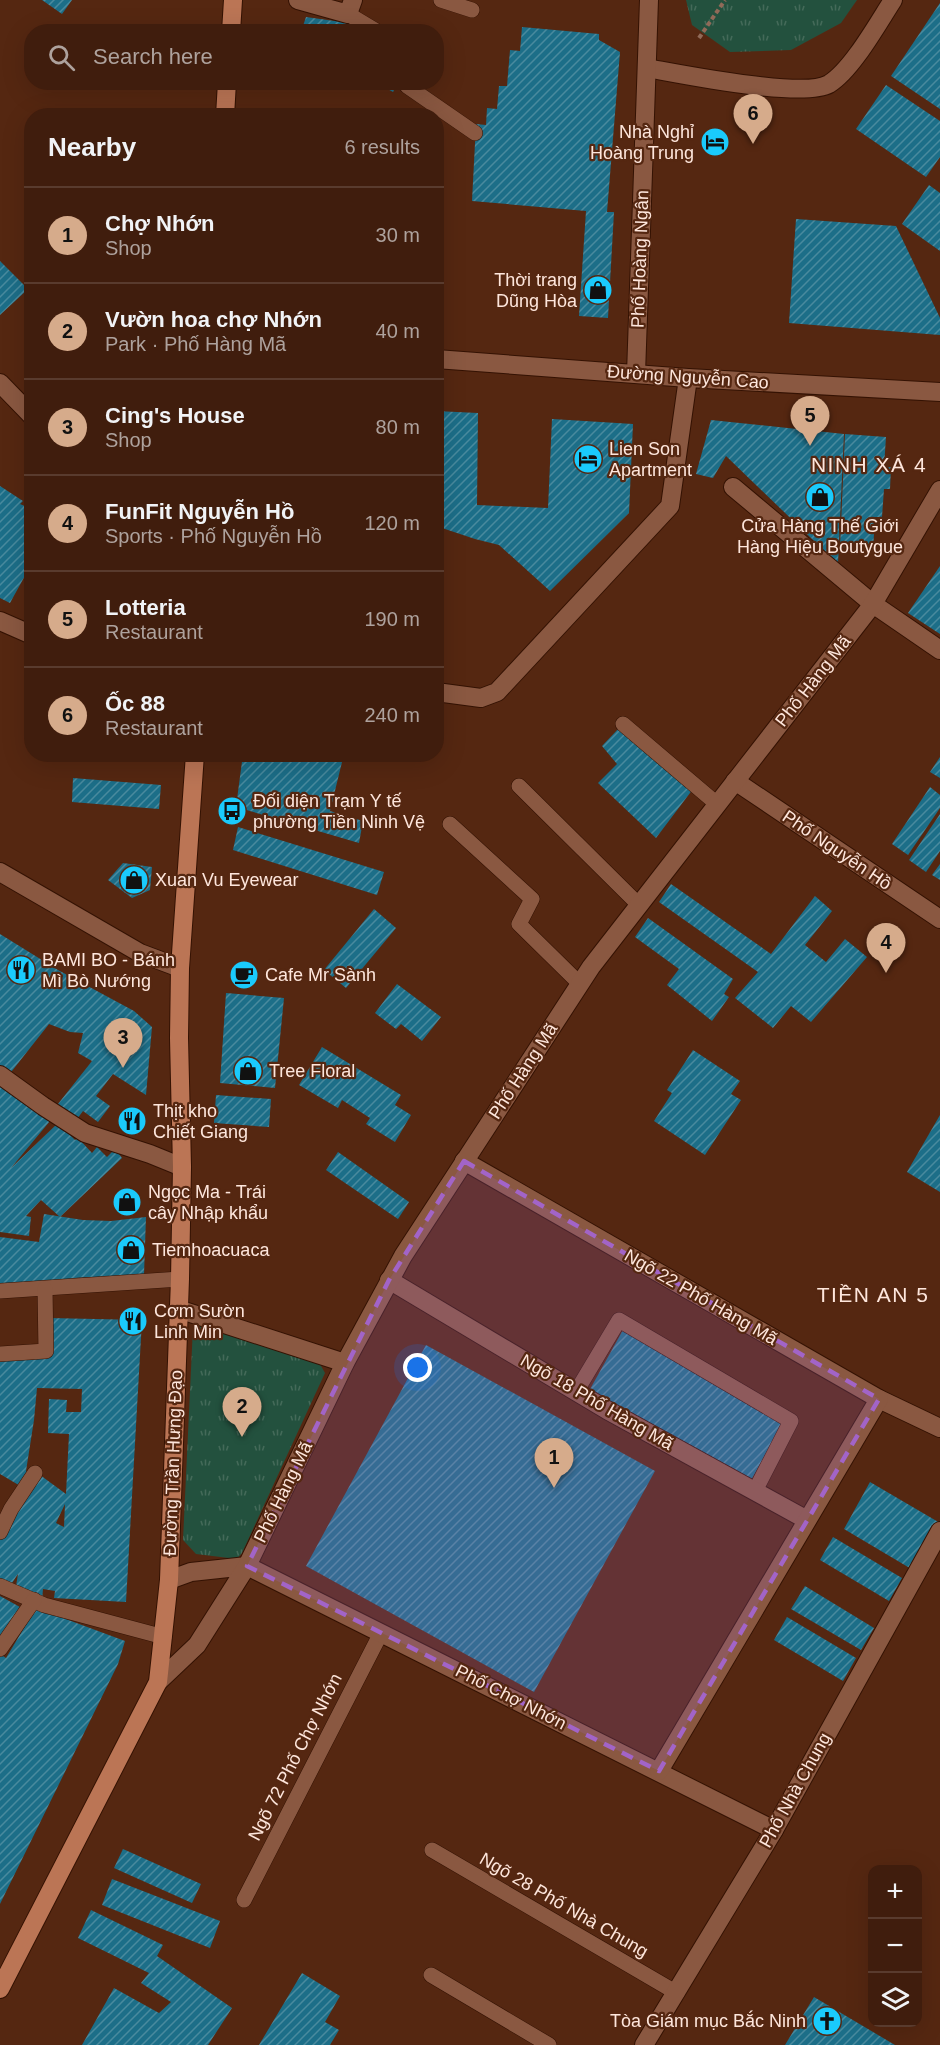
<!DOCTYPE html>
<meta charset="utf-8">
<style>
:root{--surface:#401d0d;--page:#472616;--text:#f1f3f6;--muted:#aea29d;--line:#593b2e;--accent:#d6ab8b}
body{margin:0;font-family:Arial,sans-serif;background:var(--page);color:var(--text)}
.controls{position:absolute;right:18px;bottom:18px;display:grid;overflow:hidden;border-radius:12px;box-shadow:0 6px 24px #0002}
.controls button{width:54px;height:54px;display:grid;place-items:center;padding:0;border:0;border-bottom:2px solid var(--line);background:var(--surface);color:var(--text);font:30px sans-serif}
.you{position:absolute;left:418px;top:1368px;width:21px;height:21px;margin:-15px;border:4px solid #fff;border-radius:50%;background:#1a73e8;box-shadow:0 0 0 9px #1a73e833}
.badge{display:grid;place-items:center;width:39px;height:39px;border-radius:50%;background:var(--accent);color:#111;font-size:20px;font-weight:700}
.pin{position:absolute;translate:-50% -50px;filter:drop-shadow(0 2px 3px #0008)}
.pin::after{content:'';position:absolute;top:32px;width:21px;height:18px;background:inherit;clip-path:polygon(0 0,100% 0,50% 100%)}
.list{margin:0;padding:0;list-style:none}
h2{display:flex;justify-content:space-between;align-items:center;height:78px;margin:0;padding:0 24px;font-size:26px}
h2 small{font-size:20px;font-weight:400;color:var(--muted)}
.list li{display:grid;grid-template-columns:39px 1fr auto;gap:18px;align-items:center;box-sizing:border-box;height:96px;padding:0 24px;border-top:2px solid var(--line)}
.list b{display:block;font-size:22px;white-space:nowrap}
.list p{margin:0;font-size:20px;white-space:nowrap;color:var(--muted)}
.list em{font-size:20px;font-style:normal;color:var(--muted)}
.icon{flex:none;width:33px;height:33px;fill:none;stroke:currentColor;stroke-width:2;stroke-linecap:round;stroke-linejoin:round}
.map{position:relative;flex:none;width:940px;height:2045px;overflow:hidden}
.search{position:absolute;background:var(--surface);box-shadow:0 6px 24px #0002;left:24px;top:24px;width:420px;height:66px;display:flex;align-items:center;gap:15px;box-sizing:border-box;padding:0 21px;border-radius:24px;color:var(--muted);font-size:22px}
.panel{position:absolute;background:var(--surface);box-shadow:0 6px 24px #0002;left:24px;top:108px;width:420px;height:654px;border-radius:24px}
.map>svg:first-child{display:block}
.grass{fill:url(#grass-tufts)}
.building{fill:url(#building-hatch);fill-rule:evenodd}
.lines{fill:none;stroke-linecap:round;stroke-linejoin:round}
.service-casing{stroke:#341203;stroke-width:16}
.minor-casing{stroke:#341203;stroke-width:20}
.tertiary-casing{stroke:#341203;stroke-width:20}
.secondary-casing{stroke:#341203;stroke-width:20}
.primary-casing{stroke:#341203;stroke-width:20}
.path{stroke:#906a58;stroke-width:4;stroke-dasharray:4.5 3;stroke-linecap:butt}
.service{stroke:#8a5841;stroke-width:15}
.minor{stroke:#8a5841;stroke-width:18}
.tertiary{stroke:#8a5841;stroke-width:18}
.secondary{stroke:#8a5841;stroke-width:18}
.primary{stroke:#bb7555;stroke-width:18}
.marked{fill:#a264c8;fill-opacity:0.2;stroke:#a264c8;stroke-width:4.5;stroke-dasharray:12 8;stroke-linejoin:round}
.labels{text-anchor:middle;stroke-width:4.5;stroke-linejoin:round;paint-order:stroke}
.poi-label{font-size:18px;fill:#fee6dc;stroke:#552711;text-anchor:start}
.street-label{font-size:18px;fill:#fee6dc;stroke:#552711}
.quarter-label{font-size:21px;letter-spacing:1.5px;fill:#fee6dc;stroke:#552711}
</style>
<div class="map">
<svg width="940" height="2045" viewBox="0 0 940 2045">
<defs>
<pattern id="grass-tufts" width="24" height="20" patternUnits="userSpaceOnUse" patternTransform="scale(1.5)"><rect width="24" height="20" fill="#23513e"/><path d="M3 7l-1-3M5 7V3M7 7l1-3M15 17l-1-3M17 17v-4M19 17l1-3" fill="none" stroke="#446a59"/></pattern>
<pattern id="building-hatch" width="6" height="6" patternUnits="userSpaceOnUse" patternTransform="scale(1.5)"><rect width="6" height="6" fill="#1c6e88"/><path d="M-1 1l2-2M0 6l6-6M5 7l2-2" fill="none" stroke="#498a9e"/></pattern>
</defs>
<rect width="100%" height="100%" fill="#552711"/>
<g class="grass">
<polygon points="686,0 857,0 841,23 791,50 730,52 692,25"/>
<polygon points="206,1322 316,1357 325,1373 242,1553 237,1559 196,1554 183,1540 193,1327"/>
</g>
<g class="building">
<polygon points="42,0 72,0 62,14"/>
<polygon points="940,3 940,109 891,76"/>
<polygon points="306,17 356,24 368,32 301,32"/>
<polygon points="522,27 599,34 599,40 620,52 607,212 614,212 608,318 579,316 586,211 472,201 476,124 486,125 487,108 497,109 499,86 507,86 510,50 520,51"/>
<polygon points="375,82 398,82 393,92"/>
<polygon points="886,85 940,121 940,157 926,177 856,129"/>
<polygon points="929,185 940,193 940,251 902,224"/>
<polygon points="796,219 896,226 940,318 940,335 789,323"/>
<polygon points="0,261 28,289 0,315"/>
<polygon points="436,411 478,413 477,505 548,508 552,419 633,424 629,513 550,591 499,545 475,539 436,526"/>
<polygon points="711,420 844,434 838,564 726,456 713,478 696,474"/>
<polygon points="845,434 886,437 884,467 891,467 890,489 884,489 882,517 875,517 873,550 840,547"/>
<polygon points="0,486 23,501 20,504 32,509 32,563 10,603 0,598"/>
<polygon points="940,566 940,634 908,613"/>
<polygon points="620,727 693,789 656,838 598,783 617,764 602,746"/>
<polygon points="243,754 344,754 330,811 363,821 359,843 236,807"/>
<polygon points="940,757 940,778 930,772"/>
<polygon points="73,778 161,785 159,809 72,802"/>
<polygon points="930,787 940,795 940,808 908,855 892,844"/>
<polygon points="940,814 940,851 926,872 909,860"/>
<polygon points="238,827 384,872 377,895 233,850"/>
<polygon points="123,863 152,867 150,890 132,898 108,880"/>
<polygon points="940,864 940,880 932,875"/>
<polygon points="671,884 771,954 815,896 832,911 805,945 826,962 845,939 867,957 811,1022 791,1006 773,1028 735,998 758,972 659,902"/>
<polygon points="374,909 396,928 346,988 324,970"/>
<polygon points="648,918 733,979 724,994 729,997 712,1021 667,985 679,969 635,937"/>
<polygon points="0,934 58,970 134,1011 152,1027 146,1095 113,1074 96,1096 110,1106 98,1122 83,1111 74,1123 54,1109 92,1061 78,1053 83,1033 70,1032 49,1024 8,1076 0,1070"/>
<polygon points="397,984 441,1017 422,1041 401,1024 396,1029 375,1013"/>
<polygon points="226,993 284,998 275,1088 220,1083"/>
<polygon points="322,1047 401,1095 395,1105 411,1115 395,1142 366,1124 370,1118 342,1100 338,1108 299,1085"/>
<polygon points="693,1050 740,1081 731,1094 741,1100 705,1155 654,1121 672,1093 667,1090"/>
<polygon points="0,1077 50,1121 11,1168 58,1123 75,1140 78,1138 92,1153 97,1147 107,1157 115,1149 122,1158 60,1217 41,1200 26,1216 31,1217 29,1236 0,1232"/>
<polygon points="216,1095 271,1099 269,1127 214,1123"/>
<polygon points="940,1115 940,1192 907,1172"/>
<polygon points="338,1152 409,1202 398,1219 326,1170"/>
<polygon points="44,1214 83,1220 111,1221 146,1217 144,1275 74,1278 72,1286 0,1284 0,1237 39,1242"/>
<path d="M49 1318 142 1320 126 1602 54 1598 55 1591 43 1589 42 1601 21 1598 22 1587 16 1586 18 1574 4 1595 0 1593V1537L40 1475 66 1494 69 1434 48 1433 49 1399 67 1400 66 1412H81L82 1389 37 1388 34 1420 26 1471 31 1474 22 1487 0 1474V1355H38ZM65 1504 64 1527 56 1523Z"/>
<polygon points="623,1330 784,1421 750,1482 589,1391"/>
<polygon points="426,1345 655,1471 534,1692 306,1566"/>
<polygon points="870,1482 940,1523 913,1570 844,1529"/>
<polygon points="833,1537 902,1578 889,1601 820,1560"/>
<polygon points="805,1586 874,1628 861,1650 791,1609"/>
<polygon points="0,1596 29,1612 0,1653"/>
<polygon points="36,1608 125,1641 118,1664 0,1904 0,1654 6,1658"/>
<polygon points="787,1617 856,1658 843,1681 774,1640"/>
<polygon points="123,1849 201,1884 192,1903 114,1868"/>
<polygon points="112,1879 220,1921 210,1948 102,1905"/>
<polygon points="91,1910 163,1945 157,1956 232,2008 208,2045 82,2045 114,1988 159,2013 171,2002 141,1983 149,1973 78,1938"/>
<polygon points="302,1973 340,1996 325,2022 339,2030 330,2045 259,2045"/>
<polygon points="814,1997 895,2045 785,2045"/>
</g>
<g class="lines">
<g class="service-casing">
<g id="service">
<polyline points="441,0 472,10"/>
<polyline points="348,14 378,32"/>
<polyline points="409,82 407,86 475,133"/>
<polyline points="623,724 717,804"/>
<polyline points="519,786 639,905"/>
<polyline points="450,824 532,899 519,924 580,984"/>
<polyline points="0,1291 180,1279"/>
<polyline points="0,1354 46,1351 45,1289"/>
<polyline points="576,1392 619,1320 791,1421 755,1491"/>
<polyline points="0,1532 11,1509 35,1473"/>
<polyline points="0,1586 44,1605 164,1637"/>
<polyline points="0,1649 34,1600"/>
<polyline points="432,1850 677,1993"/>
<polyline points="244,1900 381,1633"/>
<polyline points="431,1975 549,2045"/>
</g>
</g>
<g class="minor-casing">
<g id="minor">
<polyline points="298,0 348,14 353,0"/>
<path d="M647 68C681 74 803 99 829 84 852 70 878 23 893 0"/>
<polyline points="636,374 649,0"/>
<polyline points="0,383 32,416"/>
<polyline points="733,487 873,604 940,650"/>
<polyline points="0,621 32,635"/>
<polyline points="436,692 481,698 497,692 670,506 688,378"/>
<polyline points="735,781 940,919"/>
<polyline points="0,1075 43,1106 85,1133 150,1154 182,1167"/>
<polyline points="464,1161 879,1399 940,1428"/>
<polyline points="389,1280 607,1410 807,1520"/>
<polyline points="178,1309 345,1363"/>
<polyline points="169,1580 191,1572 247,1566 774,1830"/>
<polyline points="158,1682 197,1645 247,1566 345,1363 403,1256 591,967 873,604 940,490"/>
<polyline points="659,1771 879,1399"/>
<polyline points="644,2045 774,1830 940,1531"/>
</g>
</g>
<g class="tertiary-casing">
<polyline id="tertiary" points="0,872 140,953 180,968"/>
</g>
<g class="secondary-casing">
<polyline id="secondary" points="436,359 688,378 940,392"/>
</g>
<g class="primary-casing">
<g id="primary">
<polyline points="231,32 233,0"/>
<polyline points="225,116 227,82"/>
<polyline points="0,1989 158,1682 169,1580 180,1279 182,1167 179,1038 180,968 195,754"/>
</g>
</g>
<polyline class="path" points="699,38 725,0"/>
<use href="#service" class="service"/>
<use href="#minor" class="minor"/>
<use href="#tertiary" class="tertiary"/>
<use href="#secondary" class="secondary"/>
<use href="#primary" class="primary"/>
</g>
<path class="marked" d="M464 1161 879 1399 659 1771 247 1566 389 1280Z"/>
<defs>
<g id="hotel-disc" transform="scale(1.5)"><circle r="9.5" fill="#1acafc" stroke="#552711"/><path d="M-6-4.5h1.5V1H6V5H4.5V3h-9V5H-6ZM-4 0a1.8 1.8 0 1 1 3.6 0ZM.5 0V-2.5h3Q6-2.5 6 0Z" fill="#111"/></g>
<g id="shop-disc" transform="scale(1.5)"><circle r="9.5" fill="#1acafc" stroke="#552711"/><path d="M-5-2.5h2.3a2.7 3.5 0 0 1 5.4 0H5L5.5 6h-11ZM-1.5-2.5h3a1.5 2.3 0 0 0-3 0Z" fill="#111"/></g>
<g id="bus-disc" transform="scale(1.5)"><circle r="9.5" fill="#1acafc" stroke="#552711"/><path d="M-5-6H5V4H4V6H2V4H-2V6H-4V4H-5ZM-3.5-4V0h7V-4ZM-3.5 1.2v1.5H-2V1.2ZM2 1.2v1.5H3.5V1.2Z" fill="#111"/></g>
<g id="restaurant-disc" transform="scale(1.5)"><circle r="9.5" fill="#1acafc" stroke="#552711"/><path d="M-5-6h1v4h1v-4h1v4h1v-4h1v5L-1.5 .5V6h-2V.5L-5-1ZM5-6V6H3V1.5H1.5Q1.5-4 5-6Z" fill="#111"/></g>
<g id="cafe-disc" transform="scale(1.5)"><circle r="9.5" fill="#1acafc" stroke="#552711"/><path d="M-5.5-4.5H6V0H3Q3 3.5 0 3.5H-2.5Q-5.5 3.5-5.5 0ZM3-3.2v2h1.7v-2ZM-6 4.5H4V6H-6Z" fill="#111"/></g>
<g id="church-disc" transform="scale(1.5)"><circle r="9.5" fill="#1acafc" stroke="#552711"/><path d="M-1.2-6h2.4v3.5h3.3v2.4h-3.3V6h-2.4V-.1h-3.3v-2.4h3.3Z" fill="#111"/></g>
</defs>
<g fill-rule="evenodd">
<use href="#hotel-disc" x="715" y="142"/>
<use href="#shop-disc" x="598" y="290"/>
<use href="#hotel-disc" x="588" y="459"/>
<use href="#shop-disc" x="820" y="497"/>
<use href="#bus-disc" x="232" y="811"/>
<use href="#shop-disc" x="134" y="880"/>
<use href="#restaurant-disc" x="21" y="970"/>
<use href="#cafe-disc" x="244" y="975"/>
<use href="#shop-disc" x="248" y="1071"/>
<use href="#restaurant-disc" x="132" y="1121"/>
<use href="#shop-disc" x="127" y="1202"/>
<use href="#shop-disc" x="131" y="1250"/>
<use href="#restaurant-disc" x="133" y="1321"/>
<use href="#church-disc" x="827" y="2021"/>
</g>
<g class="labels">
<g class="poi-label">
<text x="694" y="138" text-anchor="end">Nhà Nghỉ<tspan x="694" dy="21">Hoàng Trung</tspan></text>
<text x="577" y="286" text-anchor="end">Thời trang<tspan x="577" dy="21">Dũng Hòa</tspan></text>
<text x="609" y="455">Lien Son<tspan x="609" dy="21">Apartment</tspan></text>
<text x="820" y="532" text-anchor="middle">Cửa Hàng Thế Giới<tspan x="820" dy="21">Hàng Hiệu Boutygue</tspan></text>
<text x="253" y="807">Đối diện Trạm Y tế<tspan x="253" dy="21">phường Tiền Ninh Vệ</tspan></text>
<text x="155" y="886">Xuan Vu Eyewear</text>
<text x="42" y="966">BAMI BO - Bánh<tspan x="42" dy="21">Mì Bò Nướng</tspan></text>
<text x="265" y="981">Cafe Mr Sành</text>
<text x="269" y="1077">Tree Floral</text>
<text x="153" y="1117">Thịt kho<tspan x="153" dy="21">Chiết Giang</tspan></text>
<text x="148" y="1198">Ngọc Ma - Trái<tspan x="148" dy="21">cây Nhập khẩu</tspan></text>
<text x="152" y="1256">Tiemhoacuaca</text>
<text x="154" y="1317">Cơm Sườn<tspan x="154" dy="21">Linh Min</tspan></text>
<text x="806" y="2027" text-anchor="end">Tòa Giám mục Bắc Ninh</text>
</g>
<g class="street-label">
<text transform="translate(640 259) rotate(-88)" y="6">Phố Hoàng Ngân</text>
<text transform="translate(688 377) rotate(4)" y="6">Đường Nguyễn Cao</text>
<text transform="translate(813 681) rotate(-52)" y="6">Phố Hàng Mã</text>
<text transform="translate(837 850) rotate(34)" y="6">Phố Nguyễn Hồ</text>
<text transform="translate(523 1071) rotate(-57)" y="6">Phố Hàng Mã</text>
<text transform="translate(701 1297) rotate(30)" y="6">Ngõ 22 Phố Hàng Mã</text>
<text transform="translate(597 1402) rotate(30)" y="6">Ngõ 18 Phố Hàng Mã</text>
<text transform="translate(173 1463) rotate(-88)" y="6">Đường Trần Hưng Đạo</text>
<text transform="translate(283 1492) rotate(-64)" y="6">Phố Hàng Mã</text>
<text transform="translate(511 1697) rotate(27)" y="6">Phố Chợ Nhớn</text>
<text transform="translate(295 1757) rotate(-63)" y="6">Ngõ 72 Phố Chợ Nhớn</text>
<text transform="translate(795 1790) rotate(-61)" y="6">Phố Nhà Chung</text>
<text transform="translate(564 1905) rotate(30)" y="6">Ngõ 28 Phố Nhà Chung</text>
</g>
<g class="quarter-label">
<text x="869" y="472">NINH XÁ 4</text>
<text x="873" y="1302">TIỀN AN 5</text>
</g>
</g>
</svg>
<div class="controls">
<button>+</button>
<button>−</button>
<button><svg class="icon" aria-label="layers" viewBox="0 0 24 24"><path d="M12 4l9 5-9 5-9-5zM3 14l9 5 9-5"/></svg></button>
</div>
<div class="you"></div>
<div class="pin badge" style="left:554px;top:1488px">1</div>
<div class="pin badge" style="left:242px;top:1437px">2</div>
<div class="pin badge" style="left:123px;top:1068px">3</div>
<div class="pin badge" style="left:886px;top:973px">4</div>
<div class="pin badge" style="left:810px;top:446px">5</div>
<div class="pin badge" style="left:753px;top:144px">6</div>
<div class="search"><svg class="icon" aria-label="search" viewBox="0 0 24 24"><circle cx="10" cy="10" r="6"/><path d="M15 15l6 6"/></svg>Search here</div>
<section class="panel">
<h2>Nearby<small>6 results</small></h2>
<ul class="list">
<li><span class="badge">1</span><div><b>Chợ Nhớn</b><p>Shop</p></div><em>30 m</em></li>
<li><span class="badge">2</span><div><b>Vườn hoa chợ Nhớn</b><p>Park · Phố Hàng Mã</p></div><em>40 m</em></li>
<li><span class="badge">3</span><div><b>Cing's House</b><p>Shop</p></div><em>80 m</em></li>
<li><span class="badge">4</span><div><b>FunFit Nguyễn Hồ</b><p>Sports · Phố Nguyễn Hồ</p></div><em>120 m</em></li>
<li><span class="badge">5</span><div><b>Lotteria</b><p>Restaurant</p></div><em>190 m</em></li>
<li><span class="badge">6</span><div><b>Ốc 88</b><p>Restaurant</p></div><em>240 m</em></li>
</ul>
</section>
</div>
